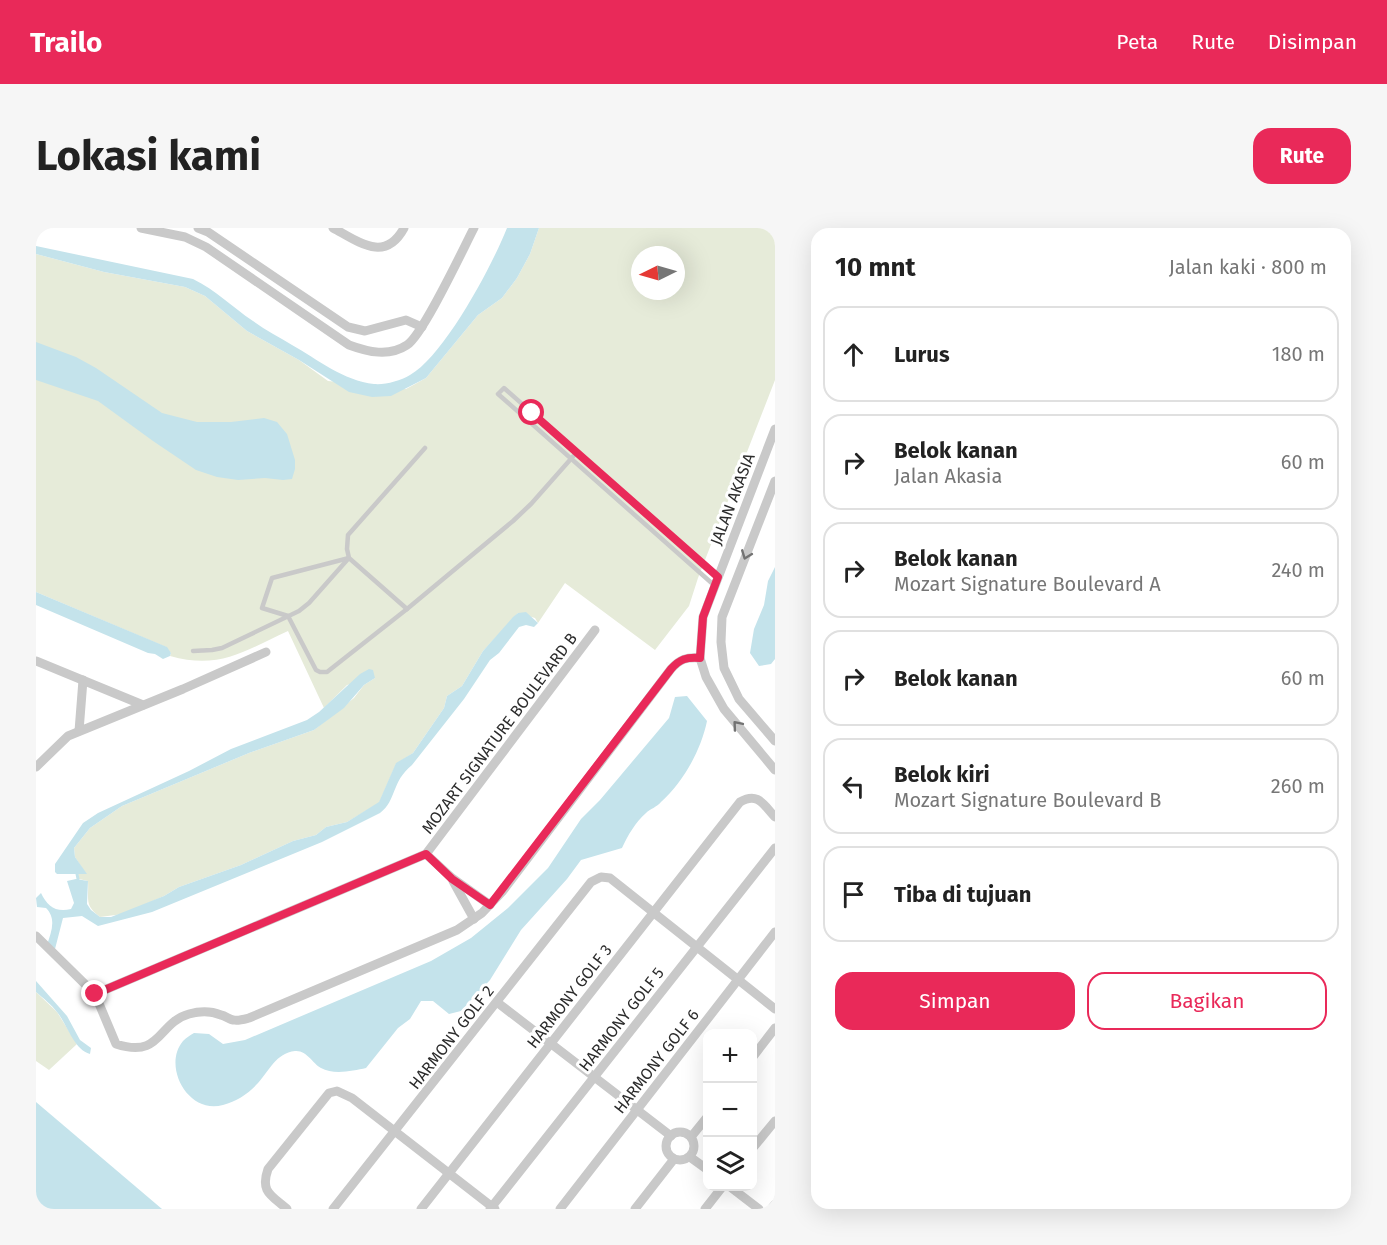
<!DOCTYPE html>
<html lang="id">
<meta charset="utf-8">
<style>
:root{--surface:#fff;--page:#f6f6f6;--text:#222;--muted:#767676;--line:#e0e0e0;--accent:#e92959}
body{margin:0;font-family:"Fira Sans",sans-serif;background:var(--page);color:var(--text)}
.controls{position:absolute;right:18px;bottom:18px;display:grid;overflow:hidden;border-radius:12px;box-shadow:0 6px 24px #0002}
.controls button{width:54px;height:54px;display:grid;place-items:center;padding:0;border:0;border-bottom:2px solid var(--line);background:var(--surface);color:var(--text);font:30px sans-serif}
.compass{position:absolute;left:595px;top:18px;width:54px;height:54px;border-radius:50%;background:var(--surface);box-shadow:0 6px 24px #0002;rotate:265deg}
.stop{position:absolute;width:18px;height:18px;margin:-14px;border:4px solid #e92959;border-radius:50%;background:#fff}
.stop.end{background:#e92959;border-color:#fff;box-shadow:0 2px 6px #0008}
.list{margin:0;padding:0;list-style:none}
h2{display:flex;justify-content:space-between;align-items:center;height:78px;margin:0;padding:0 24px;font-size:26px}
h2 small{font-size:20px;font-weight:400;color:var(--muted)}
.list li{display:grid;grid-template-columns:39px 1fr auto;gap:18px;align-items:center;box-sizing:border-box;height:96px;margin:0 12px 12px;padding:0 12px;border:2px solid var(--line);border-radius:18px}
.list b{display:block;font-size:22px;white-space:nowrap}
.list p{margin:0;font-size:20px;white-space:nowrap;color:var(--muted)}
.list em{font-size:20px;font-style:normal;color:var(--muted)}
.actions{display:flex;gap:12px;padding:18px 24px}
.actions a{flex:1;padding:14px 0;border:2px solid var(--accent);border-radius:18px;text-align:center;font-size:21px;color:var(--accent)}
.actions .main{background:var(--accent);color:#fff}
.icon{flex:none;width:33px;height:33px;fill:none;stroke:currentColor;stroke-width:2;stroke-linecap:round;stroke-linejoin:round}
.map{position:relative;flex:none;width:739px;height:981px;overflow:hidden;border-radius:18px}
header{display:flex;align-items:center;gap:36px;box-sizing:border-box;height:84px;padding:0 30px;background:var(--accent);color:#fff}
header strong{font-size:28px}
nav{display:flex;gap:33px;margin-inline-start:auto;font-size:21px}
.intro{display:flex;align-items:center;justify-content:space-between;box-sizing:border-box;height:144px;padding:0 36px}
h1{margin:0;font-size:42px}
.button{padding:15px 27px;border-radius:18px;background:var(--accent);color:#fff;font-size:21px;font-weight:700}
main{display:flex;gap:36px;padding:0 36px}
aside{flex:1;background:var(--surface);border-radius:18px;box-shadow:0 6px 24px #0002}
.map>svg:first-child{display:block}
.green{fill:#e6ebd9;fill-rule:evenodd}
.water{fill:#c4e3eb}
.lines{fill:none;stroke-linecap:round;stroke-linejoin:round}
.stream{stroke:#c4e3eb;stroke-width:3}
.lane{stroke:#c9c9c9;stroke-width:4.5}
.street{stroke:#c9c9c9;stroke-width:9}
.oneway{stroke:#737373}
.route{stroke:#e92959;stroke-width:8}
.labels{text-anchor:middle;stroke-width:6;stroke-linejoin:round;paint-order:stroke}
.street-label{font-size:16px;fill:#2c2c2c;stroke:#fff}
</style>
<header>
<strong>Trailo</strong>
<nav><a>Peta</a><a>Rute</a><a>Disimpan</a></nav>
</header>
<div class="intro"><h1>Lokasi kami</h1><a class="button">Rute</a></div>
<main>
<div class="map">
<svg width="739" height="981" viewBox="0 0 739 981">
<rect width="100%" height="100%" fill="#fff"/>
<g class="green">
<path d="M503 0H739V152L662 350 653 378 619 422 529 355 502 395 499 390 482 385 447 423 426 458 411 468 408 480 377 525 360 536 343 575 311 594 290 599 280 607 257 613 205 637 143 659 128 668 87 686 64 689C48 677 53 672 52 653L43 651 42 646H50L39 629 38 620 54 600 86 578 213 525 278 502 318 470 328 457 339 450 311 457 288 480 252 403C208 423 184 442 134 428L135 425 130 419 0 364V26L68 44 149 59 169 68 211 103 263 132 292 153 370 161 390 150 442 87 466 70 481 50 494 26ZM604 27H640V63H604Z"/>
<polygon points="0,764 21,784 41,816 13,842 0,833"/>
</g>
<g class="water">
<path d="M471 0H503L494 26 481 50 466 70 442 87 390 150 355 168 336 169 313 164 263 132 211 103 169 68 149 59 68 44 0 26V18L157 51C180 62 196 79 217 93 229 102 243 109 256 117 281 131 308 153 338 156 349 157 364 153 374 147 408 128 456 38 471 0Z"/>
<polygon points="0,114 40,129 60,140 126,185 161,194 195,194 228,190 241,194 251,206 259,232 259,241 256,251 247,252 229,250 202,252 181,249 160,242 117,213 62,173 0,152"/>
<polygon points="739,339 739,431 735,436 723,438 714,425 718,401 728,377 732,353"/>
<polygon points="0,364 131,419 135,425 134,428 127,431 119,426 112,425 0,377"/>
<path d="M490 384 502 395 498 399 490 397 483 399 463 425 454 432 428 471 376 537C355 554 361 572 344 585L286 614 116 684 62 698 46 688 27 690 19 721 11 717C15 704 21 691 10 680L1 679 0 670 5 665C11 678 20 685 35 681L38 675 31 653 40 651 52 653 51 676 55 682 64 689H75L128 668 143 659 205 637 257 613 280 607 290 599 311 594 343 574 360 535 377 525 408 480 411 468 426 458 447 423 477 389 482 385Z"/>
<polygon points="333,441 337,442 339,450 328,457 308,480 278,502 213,525 86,578 54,600 38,620 39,629 51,646 21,646 19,644 19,636 47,595 62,585 153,543 195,521 271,492 283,484 324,446"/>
<path d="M651 468 671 493C665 522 648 553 625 574 621 579 614 581 610 585 599 595 592 607 586 620L545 632 531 651 485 702 454 752 425 783 413 786 397 773H385L374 791 362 800 330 840C317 843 297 847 285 840 276 835 271 822 259 823 240 825 233 843 222 855 212 866 201 873 187 877 152 887 126 838 147 813 150 810 154 807 158 805L173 806 187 816 209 812 395 733 435 710 472 680 512 640 545 591 564 572 633 490 639 469Z"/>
<path d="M0 753 31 788 44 812 55 820 54 826C38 822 31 796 21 784 16 777 7 770 0 764Z"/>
<polygon points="0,874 126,981 0,981"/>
</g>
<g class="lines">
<polyline class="stream" points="41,646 42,651"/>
<g class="lane">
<polyline points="313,330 236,350 226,380 252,388 280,442 284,444 291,444 371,381 477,293 495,276 541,224"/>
<polyline points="679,358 462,166 468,160 682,349"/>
<polyline points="371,381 313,330 311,321 312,307 389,220"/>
<polyline points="157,423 176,422 186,420 263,383 273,375 312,331"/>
</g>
<g class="street">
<path d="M105 0 149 9 170 19 313 117C332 124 353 129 371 117 387 107 427 21 438 0"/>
<polyline points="162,0 172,4 312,99 329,103 370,92 386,99"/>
<path d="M297 0C323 14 349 35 368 0"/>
<polyline points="739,201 667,389 664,430 670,449 688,481 739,542"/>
<polyline points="739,253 686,389 685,414 688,440 703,471 739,513"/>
<polyline points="0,433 107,477"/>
<polyline points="43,503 47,452"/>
<polyline points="0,539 32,508 147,461 230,424"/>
<polyline points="390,626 416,650 454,677"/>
<polyline points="417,653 438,691"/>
<path d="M0 708 59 766 80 816C126 831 121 795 153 786 164 783 175 783 185 787 190 788 194 792 198 792 202 793 209 791 213 790L421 702 446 685 466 664 635 441C644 431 650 429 664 430"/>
<polyline points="59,766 390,626 559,402"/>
<polyline points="462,775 635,908"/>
<polyline points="716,830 739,800"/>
<circle cx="644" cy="918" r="14"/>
<polyline points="655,909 672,888"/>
<polyline points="716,921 739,893"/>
<polyline points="654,929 672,942"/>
<polyline points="693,958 723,981"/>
<path d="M251 981C235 967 224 964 232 941L293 865 301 863 316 870 459 981"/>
<polyline points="297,981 555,654 565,649 574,650 739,781"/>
<path d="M385 981 704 574C722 564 727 576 739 589"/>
<polyline points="454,981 739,620"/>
<polyline points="524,981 739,704"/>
<polyline points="599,981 638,931"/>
<polyline points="669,981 687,958"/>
<polyline points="735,981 739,976"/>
</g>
</g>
<defs><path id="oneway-chevron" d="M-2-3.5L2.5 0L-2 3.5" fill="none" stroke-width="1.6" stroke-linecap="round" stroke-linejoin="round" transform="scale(1.5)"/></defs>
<g class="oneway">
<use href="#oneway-chevron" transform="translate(710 327) rotate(111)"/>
<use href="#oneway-chevron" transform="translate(701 497) rotate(-130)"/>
</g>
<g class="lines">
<path class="route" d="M59 766 390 626 416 651 454 677 635 441C644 431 650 429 664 430L667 389 682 349 496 185"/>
</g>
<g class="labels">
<g class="street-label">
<text transform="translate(696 271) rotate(-69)" y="6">JALAN AKASIA</text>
<text transform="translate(463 505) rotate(-53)" y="6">MOZART SIGNATURE BOULEVARD B</text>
<text transform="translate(533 768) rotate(-52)" y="6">HARMONY GOLF 3</text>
<text transform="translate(585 791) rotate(-52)" y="6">HARMONY GOLF 5</text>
<text transform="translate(415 809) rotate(-52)" y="6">HARMONY GOLF 2</text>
<text transform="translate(620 833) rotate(-52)" y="6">HARMONY GOLF 6</text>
</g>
</g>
</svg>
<div class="controls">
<button>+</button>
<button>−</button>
<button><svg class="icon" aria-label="layers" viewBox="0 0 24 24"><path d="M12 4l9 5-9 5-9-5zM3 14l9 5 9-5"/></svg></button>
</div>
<svg class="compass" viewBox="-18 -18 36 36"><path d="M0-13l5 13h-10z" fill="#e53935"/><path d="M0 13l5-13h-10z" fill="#767676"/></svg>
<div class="stop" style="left:496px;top:185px"></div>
<div class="stop end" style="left:59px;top:766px"></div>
</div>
<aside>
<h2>10 mnt<small>Jalan kaki · 800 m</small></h2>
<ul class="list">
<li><svg class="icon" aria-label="ahead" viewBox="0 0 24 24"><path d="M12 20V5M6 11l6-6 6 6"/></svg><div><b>Lurus</b></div><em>180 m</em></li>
<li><svg class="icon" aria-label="right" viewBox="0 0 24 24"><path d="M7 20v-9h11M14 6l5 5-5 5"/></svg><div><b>Belok kanan</b><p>Jalan Akasia</p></div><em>60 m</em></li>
<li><svg class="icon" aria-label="right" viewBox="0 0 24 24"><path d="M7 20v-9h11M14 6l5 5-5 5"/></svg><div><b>Belok kanan</b><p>Mozart Signature Boulevard A</p></div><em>240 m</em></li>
<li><svg class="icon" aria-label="right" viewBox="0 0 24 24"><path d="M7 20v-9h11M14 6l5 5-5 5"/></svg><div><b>Belok kanan</b></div><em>60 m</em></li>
<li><svg class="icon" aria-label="left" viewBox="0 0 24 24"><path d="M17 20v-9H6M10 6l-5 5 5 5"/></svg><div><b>Belok kiri</b><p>Mozart Signature Boulevard B</p></div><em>260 m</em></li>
<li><svg class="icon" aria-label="arrive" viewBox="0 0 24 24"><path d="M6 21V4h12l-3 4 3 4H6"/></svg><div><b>Tiba di tujuan</b></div></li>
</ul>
<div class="actions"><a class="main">Simpan</a><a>Bagikan</a></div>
</aside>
</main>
